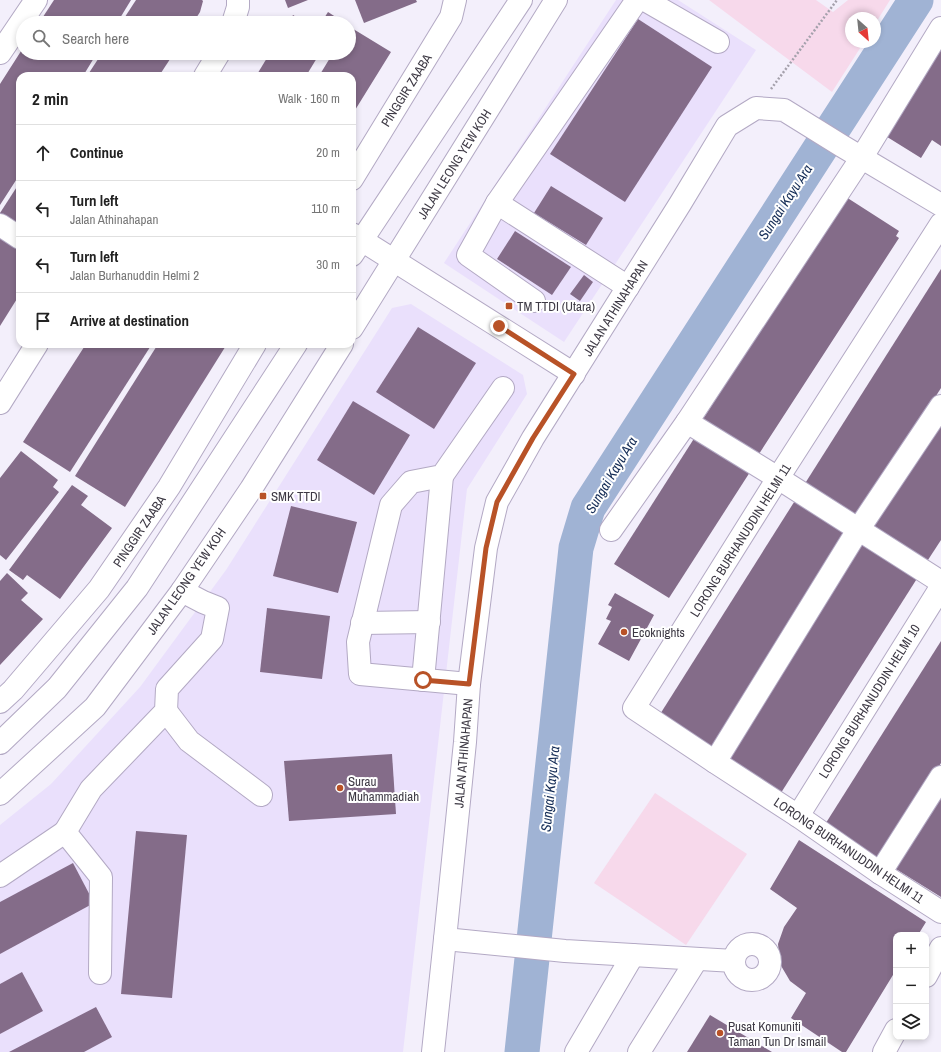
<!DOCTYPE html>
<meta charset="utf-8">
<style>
:root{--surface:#fff;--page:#f6f6f6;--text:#222;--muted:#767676;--line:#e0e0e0}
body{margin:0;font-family:"Archivo Narrow",sans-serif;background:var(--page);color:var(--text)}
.controls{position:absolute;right:12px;bottom:12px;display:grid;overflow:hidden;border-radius:8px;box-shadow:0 2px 6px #0003}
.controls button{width:36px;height:36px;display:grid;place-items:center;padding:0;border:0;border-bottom:1px solid var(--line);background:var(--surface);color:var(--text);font:20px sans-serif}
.compass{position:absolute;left:845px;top:12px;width:36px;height:36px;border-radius:50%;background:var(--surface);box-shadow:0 2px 6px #0003;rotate:153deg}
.stop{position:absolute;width:12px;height:12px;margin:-9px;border:3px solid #b85227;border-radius:50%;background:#fff}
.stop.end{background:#b85227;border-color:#fff;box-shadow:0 1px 4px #0008}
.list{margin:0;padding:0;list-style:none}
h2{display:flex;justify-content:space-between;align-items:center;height:52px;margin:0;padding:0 16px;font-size:17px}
h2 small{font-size:13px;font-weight:400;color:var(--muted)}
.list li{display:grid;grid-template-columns:26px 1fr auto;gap:12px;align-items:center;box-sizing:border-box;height:56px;padding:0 16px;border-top:1px solid var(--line)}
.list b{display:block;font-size:15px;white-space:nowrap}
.list p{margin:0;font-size:13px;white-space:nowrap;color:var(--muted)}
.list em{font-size:13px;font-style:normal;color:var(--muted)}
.icon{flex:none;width:22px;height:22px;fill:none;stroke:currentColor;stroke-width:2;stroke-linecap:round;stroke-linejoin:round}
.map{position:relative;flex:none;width:941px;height:1052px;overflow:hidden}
.search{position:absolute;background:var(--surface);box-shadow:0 2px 6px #0003;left:16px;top:16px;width:340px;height:44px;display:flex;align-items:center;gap:10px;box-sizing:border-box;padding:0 14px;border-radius:22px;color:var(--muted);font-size:15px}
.panel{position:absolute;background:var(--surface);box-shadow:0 2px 6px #0003;left:16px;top:72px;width:340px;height:276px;border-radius:12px}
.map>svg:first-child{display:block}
.built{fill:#eae0fc}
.green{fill:#f7d9eb}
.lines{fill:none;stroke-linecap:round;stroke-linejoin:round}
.river{stroke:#a0b3d4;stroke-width:35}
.building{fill:#846c89}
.minor-casing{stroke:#b3a9c4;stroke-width:24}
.path{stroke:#a5a1ac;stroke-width:2.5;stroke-dasharray:2 2;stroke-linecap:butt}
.minor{stroke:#fff;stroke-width:22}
.route{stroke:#b85227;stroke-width:5}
.poi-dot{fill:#b85227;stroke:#fff;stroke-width:1.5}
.labels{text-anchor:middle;stroke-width:4;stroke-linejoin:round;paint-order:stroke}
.street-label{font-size:13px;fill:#3d3944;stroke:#fff}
.poi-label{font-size:13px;fill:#3d3944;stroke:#fff;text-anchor:start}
.water-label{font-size:14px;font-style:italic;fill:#132b55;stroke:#fff}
</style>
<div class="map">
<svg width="941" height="1052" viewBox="0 0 941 1052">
<rect width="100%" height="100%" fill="#f3effb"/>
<g class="built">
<polygon points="616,0 678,0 756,50 564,342 444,263"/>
<polygon points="411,304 523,375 527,394 467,489 403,1052 0,1052 0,825 51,784 140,687 226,570 392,308"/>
</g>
<g class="green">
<polygon points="709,0 816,0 833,12 848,0 890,0 875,24 875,18 851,18 851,42 864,42 832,92"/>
<polygon points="655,793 747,854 686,945 594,883"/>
</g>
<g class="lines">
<polyline class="river" points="522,1052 576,548 588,508 916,0"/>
</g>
<g class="building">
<polygon points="54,0 131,0 117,23 39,23"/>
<polygon points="136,0 202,0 203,1 200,12 193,23 121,23"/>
<polygon points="285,0 308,0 288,8"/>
<polygon points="355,0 416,0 417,2 364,23"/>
<polygon points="328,12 345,23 321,23"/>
<polygon points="293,15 306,23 289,23"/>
<polygon points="638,19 712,67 625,202 550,154"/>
<polygon points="350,27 391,52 352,115 352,76 319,76 333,53 349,53 349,28"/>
<polygon points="941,46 941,146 932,140 921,158 884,135"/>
<polygon points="23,48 23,53 97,53 83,76 20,76 20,174 0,205 0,84"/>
<polygon points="102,53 174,53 159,76 87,76"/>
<polygon points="270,53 320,53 306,76 256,76"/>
<polygon points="20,182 20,233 0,220 0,213"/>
<polygon points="551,186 603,218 586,245 534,213"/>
<polygon points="846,197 899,231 896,236 899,238 759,454 703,419"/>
<polygon points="515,231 571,267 552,295 497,259"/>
<polygon points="0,238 20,250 20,294 0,326"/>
<polygon points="941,269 941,388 858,519 804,485"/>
<polygon points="584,275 593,282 580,301 570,294"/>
<polygon points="418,327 476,363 434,429 376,392"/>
<polygon points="86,344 152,344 70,472 23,442"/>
<polygon points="158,344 227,344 125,507 75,476"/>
<polygon points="353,401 410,435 374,495 317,460"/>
<polygon points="941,418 941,540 926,563 869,526"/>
<polygon points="695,437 750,472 669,598 614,564"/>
<polygon points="21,451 58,480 53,487 59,492 6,560 0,555 0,478"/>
<polygon points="72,485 88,496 81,505 112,528 60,599 27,575 23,580 9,570"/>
<polygon points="796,499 850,533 711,753 657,719"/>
<polygon points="291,506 357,522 338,593 273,576"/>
<polygon points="862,542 918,577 779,796 723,761"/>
<polygon points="7,573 28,593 21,600 43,619 0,665 0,581"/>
<polygon points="615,593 654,615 629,661 598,644 611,621 606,619 612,607 608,605"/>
<polygon points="267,608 330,616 322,679 260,672"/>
<polygon points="941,641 941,763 879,860 824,826"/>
<polygon points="392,754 396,814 289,821 284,761"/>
<polygon points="941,788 941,897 891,866"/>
<polygon points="136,831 187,835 172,998 121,994"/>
<polygon points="799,840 926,922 918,935 896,935 896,970 846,1052 842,1052 791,1018 806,993 790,981 780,964 778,944 784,927 797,908 770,889"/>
<polygon points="73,863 94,903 0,954 0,902"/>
<polygon points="22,972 43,1011 0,1034 0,984"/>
<polygon points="96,1007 112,1037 84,1052 9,1052"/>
<polygon points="710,1015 772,1052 687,1052"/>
</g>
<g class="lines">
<g class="minor-casing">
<g id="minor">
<polyline points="645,0 718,42"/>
<polyline points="233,23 238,7 238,0"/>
<polyline points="0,53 36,0"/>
<polyline points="205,76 219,53"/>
<polyline points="352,179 451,17 455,0"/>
<polyline points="497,203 628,287"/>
<polyline points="941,224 778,478 634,708 715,762 798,816 880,873 941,912"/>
<polyline points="0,225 20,238"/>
<polyline points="352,234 574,374"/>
<polyline points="352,255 521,0"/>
<polyline points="534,301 468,255 497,203 637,0"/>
<polyline points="352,328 556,0"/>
<polyline points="0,403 37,344"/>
<polyline points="687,422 778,478 941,582"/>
<polyline points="611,530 687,422 862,157 941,28"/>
<polyline points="362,623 429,622"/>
<polyline points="423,680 442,476"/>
<polyline points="469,684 360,674 358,642 391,505 411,482 442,476 503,388"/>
<polyline points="0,702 13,690 99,589 169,487 255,344"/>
<polyline points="166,711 189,741 261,795"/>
<polyline points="0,743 57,688 137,588 296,344"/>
<polyline points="715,762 858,530 941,406"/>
<polyline points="0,794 95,707 182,591 251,489 342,344"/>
<polyline points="798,816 941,587"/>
<polyline points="880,873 941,777"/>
<polyline points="0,876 65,832"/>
<polyline points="445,939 565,951 734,961"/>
<circle cx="752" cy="962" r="18"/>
<polyline points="100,973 101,877 65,832 91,789 166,711 167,689 212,639 218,608 203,602 182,591"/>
<polyline points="926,976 941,948"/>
<polyline points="433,1052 445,939 465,742 469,684 486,548 497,502 533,438 680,204 727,126 756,108 784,110 842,146 941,205"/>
<polyline points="576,1052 633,955"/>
<polyline points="639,1052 697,959"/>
<polyline points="884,1052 896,1030"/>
</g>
</g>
<polyline class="path" points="771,89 837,0"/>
<use href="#minor" class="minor"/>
</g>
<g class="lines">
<polyline class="route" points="423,680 469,684 486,548 497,502 533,438 574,374 499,326"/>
</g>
<g class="poi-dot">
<rect x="505" y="302" width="8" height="8" rx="2"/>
<rect x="259" y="492" width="8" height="8" rx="2"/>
<circle cx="624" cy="632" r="4"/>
<circle cx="340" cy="788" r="4"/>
<circle cx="720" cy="1033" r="4"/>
</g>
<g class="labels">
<g class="street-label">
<text transform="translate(406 90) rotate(-58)" y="5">PINGGIR ZAABA</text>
<text transform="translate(454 164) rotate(-58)" y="5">JALAN LEONG YEW KOH</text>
<text transform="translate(615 308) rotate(-58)" y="5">JALAN ATHINAHAPAN</text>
<text transform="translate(139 531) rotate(-56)" y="5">PINGGIR ZAABA</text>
<text transform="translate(740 540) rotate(-58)" y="5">LORONG BURHANUDDIN HELMI 11</text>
<text transform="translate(186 581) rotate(-55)" y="5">JALAN LEONG YEW KOH</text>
<text transform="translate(869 701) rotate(-58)" y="5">LORONG BURHANUDDIN HELMI 10</text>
<text transform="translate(463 753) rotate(-85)" y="5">JALAN ATHINAHAPAN</text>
<text transform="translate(849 850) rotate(34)" y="5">LORONG BURHANUDDIN HELMI 11</text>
</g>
<g class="poi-label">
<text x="517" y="311">TM TTDI (Utara)</text>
<text x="271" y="501">SMK TTDI</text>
<text x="632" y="637">Ecoknights</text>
<text x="348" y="786">Surau<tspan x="348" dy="15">Muhammadiah</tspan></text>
<text x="728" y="1031">Pusat Komuniti<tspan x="728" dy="15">Taman Tun Dr Ismail</tspan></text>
</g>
<g class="water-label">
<text transform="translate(785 202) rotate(-57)" y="5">Sungai Kayu Ara</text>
<text transform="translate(611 475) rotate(-59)" y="5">Sungai Kayu Ara</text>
<text transform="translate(550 789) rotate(-84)" y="5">Sungai Kayu Ara</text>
</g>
</g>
</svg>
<div class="controls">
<button>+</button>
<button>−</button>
<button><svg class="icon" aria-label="layers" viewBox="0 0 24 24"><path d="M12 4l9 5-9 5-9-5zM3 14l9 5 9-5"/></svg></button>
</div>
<svg class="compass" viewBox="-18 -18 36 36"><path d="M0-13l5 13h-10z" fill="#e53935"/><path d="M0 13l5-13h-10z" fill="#767676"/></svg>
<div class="stop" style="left:423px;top:680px"></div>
<div class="stop end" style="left:499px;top:326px"></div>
<div class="search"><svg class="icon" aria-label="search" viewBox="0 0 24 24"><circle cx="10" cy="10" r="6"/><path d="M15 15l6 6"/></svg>Search here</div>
<section class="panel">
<h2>2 min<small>Walk · 160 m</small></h2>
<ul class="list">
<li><svg class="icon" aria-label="ahead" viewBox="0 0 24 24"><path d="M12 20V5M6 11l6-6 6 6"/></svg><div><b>Continue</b></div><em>20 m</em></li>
<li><svg class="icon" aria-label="left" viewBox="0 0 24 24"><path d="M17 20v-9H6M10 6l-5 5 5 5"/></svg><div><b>Turn left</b><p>Jalan Athinahapan</p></div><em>110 m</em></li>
<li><svg class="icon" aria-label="left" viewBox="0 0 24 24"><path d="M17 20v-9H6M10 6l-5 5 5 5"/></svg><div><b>Turn left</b><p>Jalan Burhanuddin Helmi 2</p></div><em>30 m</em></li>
<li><svg class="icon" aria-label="arrive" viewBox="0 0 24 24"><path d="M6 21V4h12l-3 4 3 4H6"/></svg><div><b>Arrive at destination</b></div></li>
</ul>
</section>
</div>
